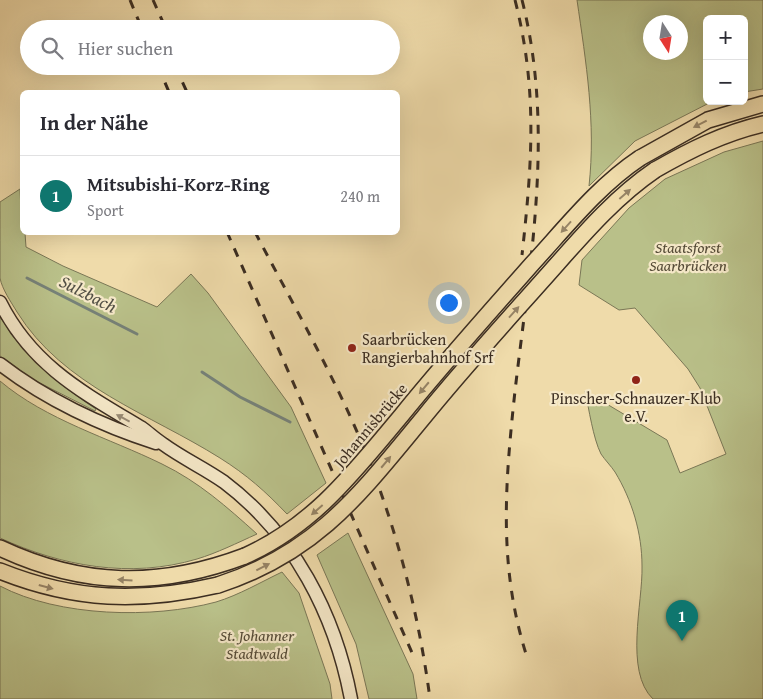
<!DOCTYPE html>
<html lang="de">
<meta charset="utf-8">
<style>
:root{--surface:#fff;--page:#f2f2f3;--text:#2b2b33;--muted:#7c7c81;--line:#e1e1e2;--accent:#0f766e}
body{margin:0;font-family:"Gentium Book Plus",serif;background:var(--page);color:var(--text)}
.controls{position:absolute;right:15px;top:15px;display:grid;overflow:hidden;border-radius:8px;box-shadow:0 5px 20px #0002}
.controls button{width:45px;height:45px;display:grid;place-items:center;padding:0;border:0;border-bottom:1px solid var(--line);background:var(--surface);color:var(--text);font:25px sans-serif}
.compass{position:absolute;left:643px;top:15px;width:45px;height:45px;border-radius:50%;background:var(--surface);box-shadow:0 5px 20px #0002;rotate:168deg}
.you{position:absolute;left:448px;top:302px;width:18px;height:18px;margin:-12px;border:4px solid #fff;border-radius:50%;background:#1a73e8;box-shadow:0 0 0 8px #1a73e833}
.badge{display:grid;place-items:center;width:32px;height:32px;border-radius:50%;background:var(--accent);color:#fff;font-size:16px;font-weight:700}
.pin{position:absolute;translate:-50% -41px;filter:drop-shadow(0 1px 2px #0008)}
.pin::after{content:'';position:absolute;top:26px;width:18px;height:15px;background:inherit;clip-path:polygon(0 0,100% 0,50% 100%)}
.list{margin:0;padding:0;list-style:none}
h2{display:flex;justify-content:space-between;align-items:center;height:65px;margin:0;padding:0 20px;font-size:21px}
h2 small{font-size:16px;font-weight:400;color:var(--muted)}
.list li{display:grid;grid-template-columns:32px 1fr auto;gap:15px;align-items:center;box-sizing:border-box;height:80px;padding:0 20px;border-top:1px solid var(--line)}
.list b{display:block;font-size:19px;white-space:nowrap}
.list p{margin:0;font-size:16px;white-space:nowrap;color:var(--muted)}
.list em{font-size:16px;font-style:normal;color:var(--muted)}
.icon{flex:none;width:28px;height:28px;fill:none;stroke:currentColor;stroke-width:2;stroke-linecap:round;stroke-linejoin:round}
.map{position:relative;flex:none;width:763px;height:699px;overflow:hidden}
.search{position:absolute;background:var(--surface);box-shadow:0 5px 20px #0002;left:20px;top:20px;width:380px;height:55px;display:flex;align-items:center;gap:12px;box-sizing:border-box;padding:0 18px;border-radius:28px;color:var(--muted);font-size:19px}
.panel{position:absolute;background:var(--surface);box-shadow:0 5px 20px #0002;left:20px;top:90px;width:380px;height:145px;border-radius:8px}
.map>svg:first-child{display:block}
.green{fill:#b9c089;stroke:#7a7756;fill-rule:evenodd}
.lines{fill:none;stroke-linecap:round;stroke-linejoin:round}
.stream{stroke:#768178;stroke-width:3}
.secondary-casing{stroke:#3c2e22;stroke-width:15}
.trunk-casing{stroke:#3c2e22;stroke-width:18}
.secondary{stroke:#f5e8c8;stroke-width:12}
.trunk{stroke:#efdbaa;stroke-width:15}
.rail{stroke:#3c2e22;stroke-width:3;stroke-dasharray:9 9;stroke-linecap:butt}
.trunk-bridge-casing{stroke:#3c2e22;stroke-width:18;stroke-linecap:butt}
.trunk-bridge{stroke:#efdbaa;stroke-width:15}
.oneway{fill:#968466}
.oneway2{fill:#988b75}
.poi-dot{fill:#8f2418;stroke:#f5e8c8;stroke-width:2}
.labels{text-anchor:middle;stroke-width:4.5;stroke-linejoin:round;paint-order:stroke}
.park-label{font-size:16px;font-style:italic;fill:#554b37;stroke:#f5e8c8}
.poi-label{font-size:16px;fill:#3c2e22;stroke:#f5e8c8;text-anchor:start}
.street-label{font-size:16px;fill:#3c2e22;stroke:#f5e8c8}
.water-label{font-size:18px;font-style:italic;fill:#545146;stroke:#f5e8c8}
</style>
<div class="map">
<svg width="763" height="699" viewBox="0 0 763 699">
<rect width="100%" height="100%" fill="#efdbaa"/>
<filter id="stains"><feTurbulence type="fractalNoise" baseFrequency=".004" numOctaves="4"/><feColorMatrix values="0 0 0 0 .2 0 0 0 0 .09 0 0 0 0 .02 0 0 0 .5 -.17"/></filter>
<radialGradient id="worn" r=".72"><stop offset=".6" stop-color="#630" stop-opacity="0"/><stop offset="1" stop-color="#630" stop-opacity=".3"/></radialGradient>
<g class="green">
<path d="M577 0H763V89L744 92V19H707V101H713L635 141 589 186C596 123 586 62 577 0ZM650 22H680V52H650Z"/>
<path d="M763 141V699H653C624 671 643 603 642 566 642 533 632 500 615 472 611 466 605 460 601 454 593 438 589 409 585 391L667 440 680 473 726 454 700 388 688 369 635 308 619 310 579 285 582 260 629 208 665 179 724 152Z"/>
<path d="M20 189 22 232 25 233 26 247 63 266 157 307 191 274 208 293 291 407 326 483 287 514C265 491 247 475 220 458 150 414 63 386 17 312 11 302 2 289 0 278 0 259 0 222 0 202Z"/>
<path d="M0 316C23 357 58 384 96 409L95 411 34 380 0 356Z"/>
<path d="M0 381C46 420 109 438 162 464 199 482 227 507 257 534 237 543 217 553 197 559 130 579 61 566 0 538Z"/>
<polygon points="348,533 413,674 417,699 369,699 356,644 317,555"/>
<path d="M282 572 299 593 330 684 332 699H0V586C59 617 153 619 216 602 239 595 261 582 282 572Z"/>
</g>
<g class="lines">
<g class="stream">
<polyline points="27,278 137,334"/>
<polyline points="202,372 240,397 290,422"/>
</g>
<g class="secondary-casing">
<g id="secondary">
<path d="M0 302C32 366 84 393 142 428 149 433 155 439 163 444 182 458 204 468 224 482 294 535 335 614 351 699"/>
<path d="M0 364C45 399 102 426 156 443"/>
</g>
</g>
<g class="trunk-casing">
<g id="trunk">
<polyline points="640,158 708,120 763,104"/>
<path d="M655 170C690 150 724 133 763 124"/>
<path d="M0 548C83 587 160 588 245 556"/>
<path d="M0 571C75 601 140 603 218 585"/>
</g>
</g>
<use href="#secondary" class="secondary"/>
<use href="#trunk" class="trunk"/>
<g class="rail">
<polyline points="130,0 142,29"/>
<polyline points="153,0 166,29"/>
<path d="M515 0C538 90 532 164 522 255"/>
<path d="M522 0C555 129 530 261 515 391 505 484 498 567 527 657"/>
<polyline points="158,66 169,92"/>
<polyline points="175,66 187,92"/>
<polyline points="227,232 413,655"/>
<path d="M255 232C300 318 351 404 382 496 405 562 421 630 430 699"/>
</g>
<g class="trunk-bridge-casing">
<g id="trunk-bridge">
<path d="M245 556C314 525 354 472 401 416 443 364 488 314 532 264 566 227 598 186 640 158"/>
<path d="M218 585C317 553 360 494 423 418 461 371 502 326 542 281 577 242 611 200 655 170"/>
</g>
</g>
<use href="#trunk-bridge" class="trunk-bridge"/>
</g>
<defs><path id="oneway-solid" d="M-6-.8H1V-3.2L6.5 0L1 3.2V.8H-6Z" transform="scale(1.25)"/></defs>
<g class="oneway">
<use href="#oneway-solid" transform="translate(700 124) rotate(153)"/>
<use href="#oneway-solid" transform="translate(625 194) rotate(-41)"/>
<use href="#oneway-solid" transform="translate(566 227) rotate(132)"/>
<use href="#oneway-solid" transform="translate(514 312) rotate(-48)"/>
<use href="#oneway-solid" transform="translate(424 388) rotate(130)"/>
<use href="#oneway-solid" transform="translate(386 462) rotate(-50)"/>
<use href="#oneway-solid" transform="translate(317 510) rotate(139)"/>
<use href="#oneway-solid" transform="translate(263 567) rotate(-27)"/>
<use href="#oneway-solid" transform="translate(125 580) rotate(-177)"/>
<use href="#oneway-solid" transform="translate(46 587) rotate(15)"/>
</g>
<use class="oneway2" href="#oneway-solid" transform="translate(123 418) rotate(-152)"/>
<g class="poi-dot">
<circle cx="352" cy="348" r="5"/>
<circle cx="636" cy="380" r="5"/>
</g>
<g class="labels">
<g class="park-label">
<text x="688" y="253">Staatsforst<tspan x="688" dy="18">Saarbrücken</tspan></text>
<text x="257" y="641">St. Johanner<tspan x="257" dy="18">Stadtwald</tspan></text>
</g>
<g class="poi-label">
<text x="362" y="345">Saarbrücken<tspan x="362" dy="18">Rangierbahnhof Srf</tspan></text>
<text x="636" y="404" text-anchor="middle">Pinscher-Schnauzer-Klub<tspan x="636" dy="18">e.V.</tspan></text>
</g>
<g class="street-label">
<text transform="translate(370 425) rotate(-50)" y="6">Johannisbrücke</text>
</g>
<g class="water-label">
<text transform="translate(88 294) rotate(27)" y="6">Sulzbach</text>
</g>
</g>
<rect width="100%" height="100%" filter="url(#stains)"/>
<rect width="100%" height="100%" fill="url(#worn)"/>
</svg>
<div class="controls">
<button>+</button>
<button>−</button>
</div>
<svg class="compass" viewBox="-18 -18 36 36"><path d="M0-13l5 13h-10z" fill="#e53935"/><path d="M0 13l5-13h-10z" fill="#7c7c81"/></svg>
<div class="you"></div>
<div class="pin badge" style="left:682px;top:641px">1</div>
<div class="search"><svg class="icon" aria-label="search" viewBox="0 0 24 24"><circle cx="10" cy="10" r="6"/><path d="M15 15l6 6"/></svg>Hier suchen</div>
<section class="panel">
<h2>In der Nähe<small></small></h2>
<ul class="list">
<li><span class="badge">1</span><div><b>Mitsubishi-Korz-Ring</b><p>Sport</p></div><em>240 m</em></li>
</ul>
</section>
</div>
